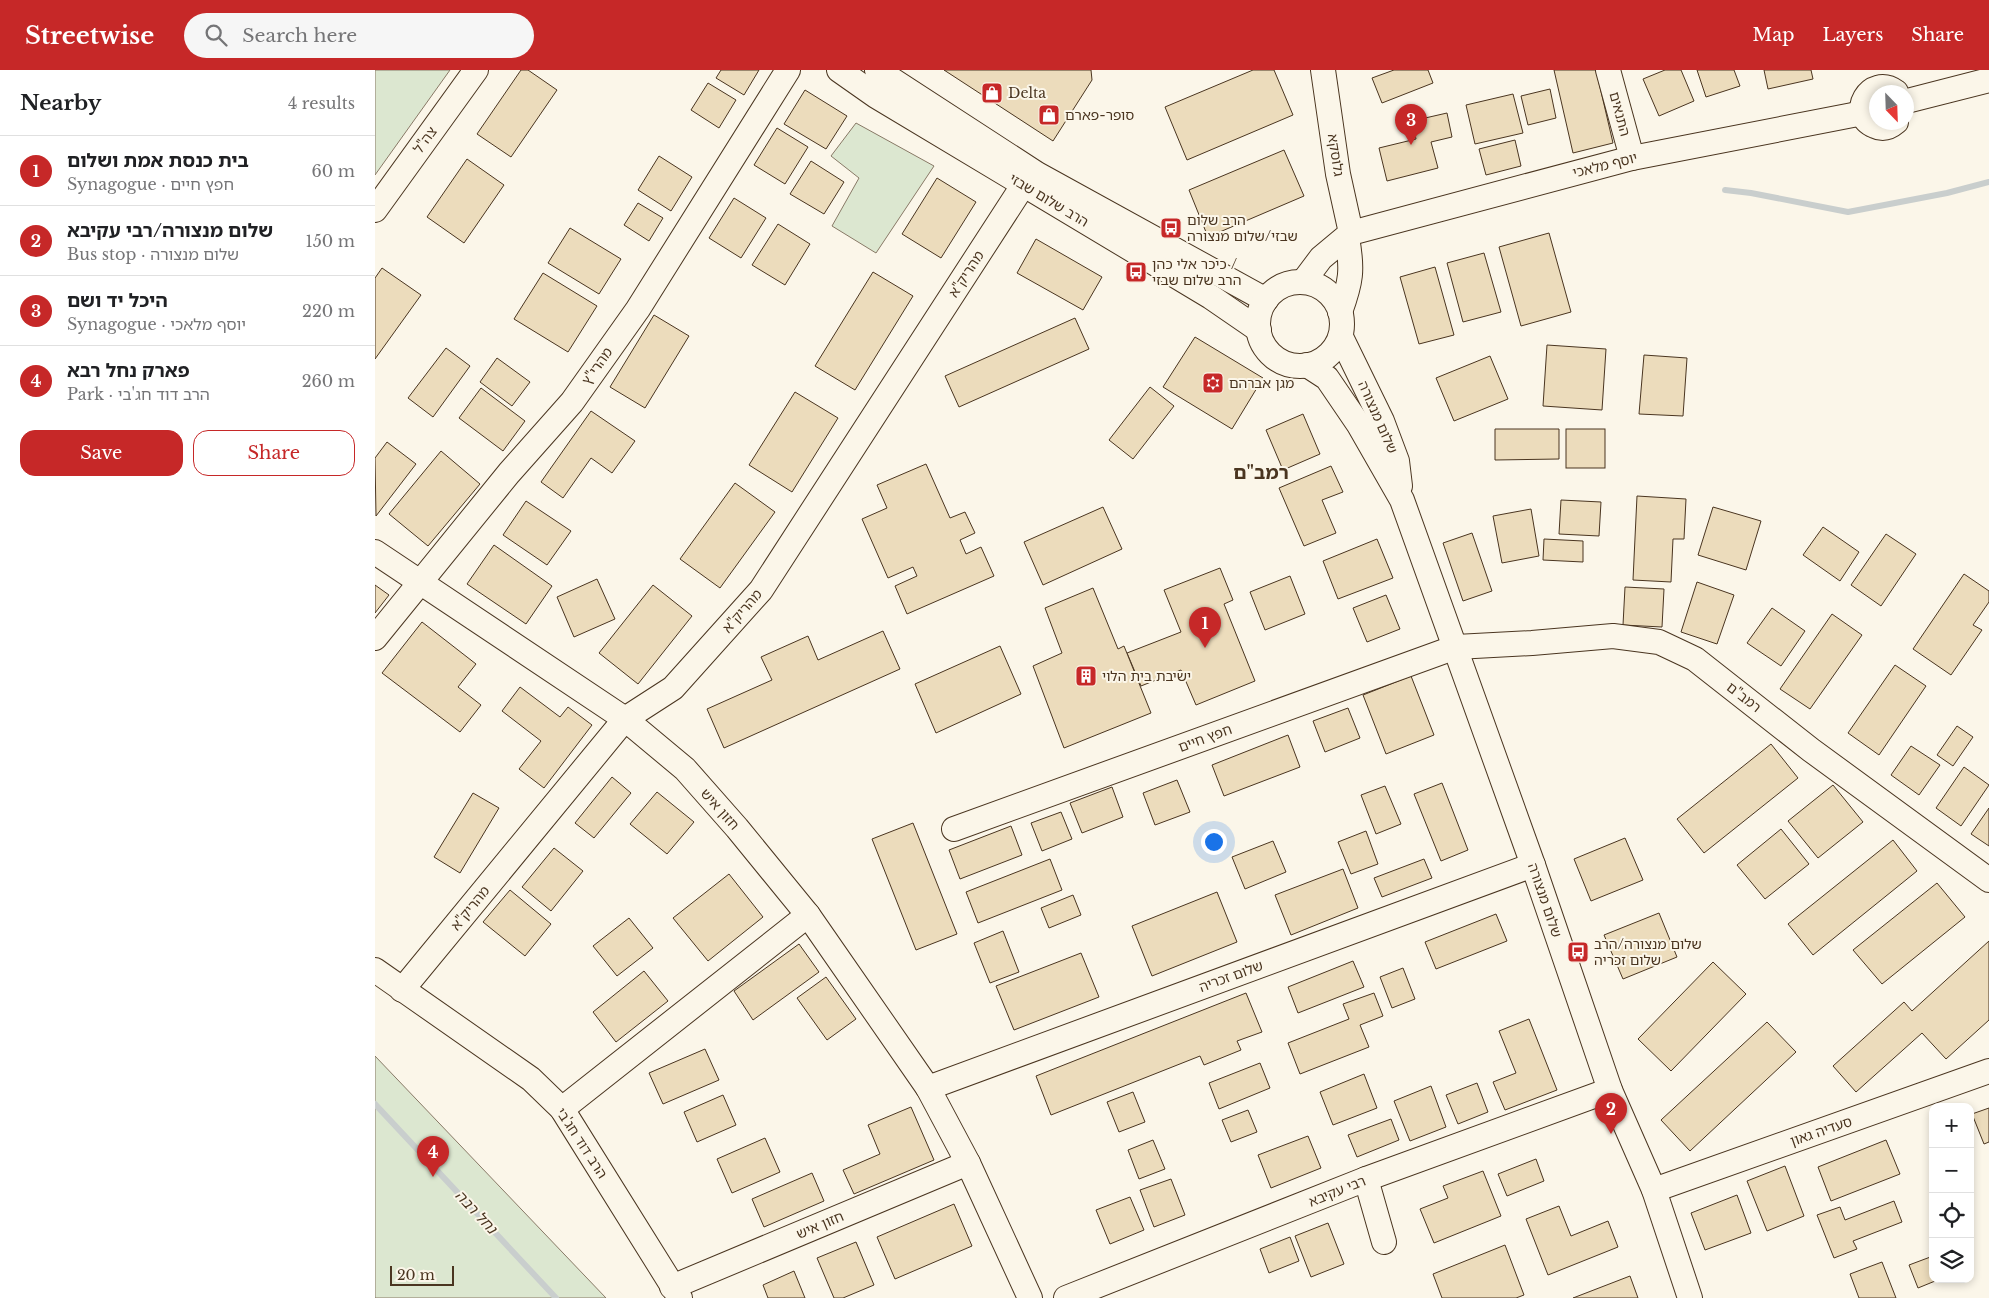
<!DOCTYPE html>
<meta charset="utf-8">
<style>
:root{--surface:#fff;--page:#f6f6f6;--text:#202124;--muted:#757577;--line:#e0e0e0;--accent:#c62828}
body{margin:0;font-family:"Libre Baskerville","Noto Sans Hebrew",serif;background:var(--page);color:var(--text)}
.controls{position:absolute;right:15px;bottom:15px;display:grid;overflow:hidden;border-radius:10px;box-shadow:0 2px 8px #0003}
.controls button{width:45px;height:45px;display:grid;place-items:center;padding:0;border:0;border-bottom:1px solid var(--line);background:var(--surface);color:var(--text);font:25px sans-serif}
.compass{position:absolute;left:1494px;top:15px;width:45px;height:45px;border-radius:50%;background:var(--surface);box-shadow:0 2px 8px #0003;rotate:157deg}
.scale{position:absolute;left:15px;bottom:12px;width:64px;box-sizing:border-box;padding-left:5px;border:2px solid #4a3520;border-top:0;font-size:14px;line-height:18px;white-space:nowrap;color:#4a3520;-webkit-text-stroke:4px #fbf6e9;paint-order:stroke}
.you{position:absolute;left:838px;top:771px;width:18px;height:18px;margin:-12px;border:4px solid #fff;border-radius:50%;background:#1a73e8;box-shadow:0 0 0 8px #1a73e833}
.badge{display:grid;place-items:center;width:32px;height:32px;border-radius:50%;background:var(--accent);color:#fff;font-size:16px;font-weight:700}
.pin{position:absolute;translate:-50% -41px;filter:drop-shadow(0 1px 2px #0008)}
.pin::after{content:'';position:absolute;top:26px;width:18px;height:15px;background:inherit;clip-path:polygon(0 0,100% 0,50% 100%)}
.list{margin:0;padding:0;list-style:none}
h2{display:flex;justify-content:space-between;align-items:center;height:65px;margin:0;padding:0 20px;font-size:21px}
h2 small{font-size:16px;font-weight:400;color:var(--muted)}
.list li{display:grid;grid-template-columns:32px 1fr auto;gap:15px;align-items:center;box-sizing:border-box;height:70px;padding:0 20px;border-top:1px solid var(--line)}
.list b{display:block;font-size:19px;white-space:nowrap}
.list p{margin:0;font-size:16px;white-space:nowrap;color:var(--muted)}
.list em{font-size:16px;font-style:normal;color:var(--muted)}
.actions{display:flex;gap:10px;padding:15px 20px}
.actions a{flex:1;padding:11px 0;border:1px solid var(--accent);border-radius:15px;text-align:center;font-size:18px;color:var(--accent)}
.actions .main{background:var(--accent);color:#fff}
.icon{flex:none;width:28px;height:28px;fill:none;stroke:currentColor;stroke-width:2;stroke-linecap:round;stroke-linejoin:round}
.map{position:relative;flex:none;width:1614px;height:1228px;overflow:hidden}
header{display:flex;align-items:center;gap:30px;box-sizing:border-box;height:70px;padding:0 25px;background:var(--accent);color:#fff}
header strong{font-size:24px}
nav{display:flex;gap:28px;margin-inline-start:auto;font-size:18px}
.search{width:350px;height:45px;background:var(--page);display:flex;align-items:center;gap:12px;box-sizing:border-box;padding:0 18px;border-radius:28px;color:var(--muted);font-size:19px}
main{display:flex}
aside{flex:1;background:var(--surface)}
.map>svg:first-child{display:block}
.green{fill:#dce7d0;stroke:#887966}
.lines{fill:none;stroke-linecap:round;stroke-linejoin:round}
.stream{stroke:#c9cecd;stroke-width:6}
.building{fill:#ecdcbc;stroke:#4a3520}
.minor-casing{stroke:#4a3520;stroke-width:26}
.minor{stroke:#fbf6e9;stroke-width:24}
.labels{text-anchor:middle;stroke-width:4;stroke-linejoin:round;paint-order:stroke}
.poi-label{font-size:14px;fill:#4a3520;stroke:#fbf6e9;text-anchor:start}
.street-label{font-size:14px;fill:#4a3520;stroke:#fbf6e9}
.water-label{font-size:15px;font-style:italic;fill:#4a3520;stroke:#fbf6e9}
.district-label{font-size:19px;font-weight:bold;fill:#4a3520;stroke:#fbf6e9}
</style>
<header>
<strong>Streetwise</strong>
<div class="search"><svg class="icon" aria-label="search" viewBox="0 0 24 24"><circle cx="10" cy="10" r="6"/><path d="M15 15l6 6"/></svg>Search here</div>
<nav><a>Map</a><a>Layers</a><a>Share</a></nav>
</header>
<main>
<aside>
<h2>Nearby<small>4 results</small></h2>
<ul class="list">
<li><span class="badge">1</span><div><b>בית כנסת אמת ושלום</b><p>Synagogue · חפץ חיים</p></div><em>60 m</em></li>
<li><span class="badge">2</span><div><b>שלום מנצורה/רבי עקיבא</b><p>Bus stop · שלום מנצורה</p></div><em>150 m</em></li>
<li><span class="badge">3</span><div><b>היכל יד ושם</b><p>Synagogue · יוסף מלאכי</p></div><em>220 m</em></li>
<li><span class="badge">4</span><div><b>פארק נחל רבא</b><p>Park · הרב דוד חג'בי</p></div><em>260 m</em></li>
</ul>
<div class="actions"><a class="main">Save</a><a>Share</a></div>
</aside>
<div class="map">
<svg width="1614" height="1228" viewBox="0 0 1614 1228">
<rect width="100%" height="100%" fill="#fbf6e9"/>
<g class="green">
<polygon points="0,0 75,0 0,105"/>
<polygon points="481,53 559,96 501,183 457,156 484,108 456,86"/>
<polygon points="0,986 231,1228 0,1228"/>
</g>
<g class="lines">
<g class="stream">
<polyline points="1350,120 1376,123 1473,142 1572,123 1614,112"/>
<polyline points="0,1034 181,1228"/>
</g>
</g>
<g class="building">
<polygon points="146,0 153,0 182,20 136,87 102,64"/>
<polygon points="346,0 384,0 369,25 341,8"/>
<polygon points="569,0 716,0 717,10 678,71"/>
<polygon points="878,0 899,0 918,45 812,90 790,37"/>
<polygon points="1019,0 1053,0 1058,13 1007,33 997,8"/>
<polygon points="1179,0 1221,0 1238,73 1198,83"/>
<polygon points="1290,0 1306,0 1319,31 1284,46 1268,9"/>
<polygon points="1322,0 1359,0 1365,16 1331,27"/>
<polygon points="1389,0 1436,0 1438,9 1393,19"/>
<polygon points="333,13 361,30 344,58 316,40"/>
<polygon points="1175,19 1181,48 1153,55 1146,26"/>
<polygon points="430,20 472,46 451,79 409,54"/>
<polygon points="1138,24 1148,63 1100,74 1091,35"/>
<polygon points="1072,43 1077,67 1056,72 1063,98 1012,111 1004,78 1041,69 1037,51"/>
<polygon points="402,58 433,77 410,114 379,95"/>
<polygon points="1140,70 1146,96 1111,105 1104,79"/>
<polygon points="909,80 929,126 833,167 814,120"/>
<polygon points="284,86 317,107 296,141 263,120"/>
<polygon points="92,89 129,115 89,173 52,147"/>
<polygon points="436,91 469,112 449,144 415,124"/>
<polygon points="562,108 601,132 566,188 527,164"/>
<polygon points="359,128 391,148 366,188 334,168"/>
<polygon points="263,133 288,148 274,171 249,155"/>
<polygon points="403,154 435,174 410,215 377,195"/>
<polygon points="195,158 246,189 224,224 173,193"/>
<polygon points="1174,163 1196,242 1146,256 1124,177"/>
<polygon points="661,169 727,207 708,240 642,203"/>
<polygon points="1109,183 1126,242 1088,252 1072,193"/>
<polygon points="1060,197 1079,265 1044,274 1025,207"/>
<polygon points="7,198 46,225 0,289 0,208"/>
<polygon points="498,202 538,226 480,320 440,296"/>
<polygon points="168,203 222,236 193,282 139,249"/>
<polygon points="279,245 314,266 270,338 235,317"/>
<polygon points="700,248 714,279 584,337 570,306"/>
<polygon points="820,267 888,308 857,359 788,317"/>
<polygon points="1172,275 1231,279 1227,340 1168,336"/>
<polygon points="71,278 95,296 58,347 33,328"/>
<polygon points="1269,285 1312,288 1308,346 1264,344"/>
<polygon points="1115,286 1133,329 1079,351 1061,308"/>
<polygon points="122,288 155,312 137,336 105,312"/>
<polygon points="775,317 799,336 758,389 734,370"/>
<polygon points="106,318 150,351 128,381 84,348"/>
<polygon points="420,322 463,348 417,422 374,395"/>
<polygon points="216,341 260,371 237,403 216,388 188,428 166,412"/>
<polygon points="928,344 945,384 908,400 891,360"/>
<polygon points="1120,359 1184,359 1184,389 1120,390"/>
<rect x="1191" y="359" width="39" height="39"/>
<polygon points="12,372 41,394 1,446 0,388"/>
<polygon points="66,381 105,414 53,476 14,444"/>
<polygon points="551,394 575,448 590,442 600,463 585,470 591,484 606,477 619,506 532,544 520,516 542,506 538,497 513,508 487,449 512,438 502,415"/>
<polygon points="956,396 968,422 947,430 961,463 929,476 904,418"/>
<polygon points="360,413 400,442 345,518 305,489"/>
<polygon points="1262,426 1311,429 1309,469 1298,469 1296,512 1258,510"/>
<polygon points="1186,430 1226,432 1224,466 1184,464"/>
<polygon points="151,431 196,461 172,495 128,465"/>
<polygon points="728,437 747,479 668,515 649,472"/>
<polygon points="1338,437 1386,451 1371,500 1323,485"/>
<polygon points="1156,439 1164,486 1127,493 1118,446"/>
<polygon points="1448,457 1484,482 1465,511 1428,485"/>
<polygon points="1097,463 1117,521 1088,531 1068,473"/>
<polygon points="1511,464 1541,484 1506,536 1476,515"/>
<polygon points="1002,469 1018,508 963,529 948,491"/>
<polygon points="1169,469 1208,471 1208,492 1168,490"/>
<polygon points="119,475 177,516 151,554 92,514"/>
<polygon points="845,498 858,530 849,534 880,611 821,635 806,600 766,616 752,583 806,562 789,520"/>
<polygon points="1589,504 1614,521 1614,532 1598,555 1607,560 1576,605 1538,579"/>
<polygon points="915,506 930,544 890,560 875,522"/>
<polygon points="222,509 240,549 199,567 182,527"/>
<polygon points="1322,512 1359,525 1342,574 1306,562"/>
<polygon points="0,515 14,525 0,543"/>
<polygon points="278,515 317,546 263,614 224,583"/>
<polygon points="1250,517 1289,519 1287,557 1248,555"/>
<polygon points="718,518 743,579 749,576 776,643 689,678 658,596 687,583 670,538"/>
<polygon points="1011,525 1025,559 992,572 978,538"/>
<polygon points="1397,538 1430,561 1406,596 1372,573"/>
<polygon points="1457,544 1487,565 1435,639 1405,619"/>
<polygon points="47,552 101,594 83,617 106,635 85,662 7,603"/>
<polygon points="508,561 525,599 349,678 332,639 397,610 386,587 433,566 443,590"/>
<polygon points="625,576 646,624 561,663 540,614"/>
<polygon points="1520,595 1551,616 1504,685 1473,663"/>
<polygon points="1036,606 1059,665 1011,684 988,625"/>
<polygon points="145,617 185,647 193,637 217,655 169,718 144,699 166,671 127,641"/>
<polygon points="973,638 985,668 950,682 938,651"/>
<polygon points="1582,656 1598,667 1578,696 1562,685"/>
<polygon points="913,665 925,697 849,726 837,695"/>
<polygon points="1396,674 1423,708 1329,783 1302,749"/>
<polygon points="1536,676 1565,695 1544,725 1516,705"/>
<polygon points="1589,697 1614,715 1586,756 1561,738"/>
<polygon points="237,707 256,723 219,768 200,753"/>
<polygon points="802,710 815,742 780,755 768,723"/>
<polygon points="1067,713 1093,780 1066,791 1039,724"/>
<polygon points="1458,715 1488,752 1443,788 1413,751"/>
<polygon points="1010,716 1026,754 1001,764 986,725"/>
<polygon points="737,717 748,747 707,763 695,733"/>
<polygon points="282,722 319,752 292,784 255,754"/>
<polygon points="98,723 124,738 85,803 59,787"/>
<polygon points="1614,738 1614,776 1596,764"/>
<polygon points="686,742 697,769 667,781 656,753"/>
<polygon points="538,753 582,864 541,880 497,769"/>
<polygon points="636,756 647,785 585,809 574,780"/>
<polygon points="1406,759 1434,794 1390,829 1362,795"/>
<polygon points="991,761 1003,794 976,804 963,772"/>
<polygon points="1250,768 1268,810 1216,831 1199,789"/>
<polygon points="1518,770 1542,801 1438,885 1413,854"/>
<polygon points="898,771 911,802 870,819 857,787"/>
<polygon points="179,778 208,801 176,841 147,817"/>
<polygon points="675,789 687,820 603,853 591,822"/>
<polygon points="1049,789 1057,808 1007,827 999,808"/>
<polygon points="968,799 983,838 916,865 900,825"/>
<polygon points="354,804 388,847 333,891 298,848"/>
<polygon points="1562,813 1590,847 1507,914 1478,880"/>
<polygon points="135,820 176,854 150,886 108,852"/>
<polygon points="842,822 862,872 777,906 757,856"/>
<polygon points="698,825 706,845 674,858 666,838"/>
<polygon points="1284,843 1302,887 1248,909 1229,865"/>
<polygon points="1121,844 1132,871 1061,899 1050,872"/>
<polygon points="254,848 278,878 242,906 218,876"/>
<polygon points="628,861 644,902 615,913 599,873"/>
<polygon points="1614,871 1614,950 1571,989 1547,963 1481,1022 1458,996 1529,932 1537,941"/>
<polygon points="424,874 444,902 378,950 359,921"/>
<polygon points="706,883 724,927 639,960 621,916"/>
<polygon points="978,891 989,917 923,943 913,917"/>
<polygon points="1338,892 1371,924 1296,1001 1263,969"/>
<polygon points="1028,898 1040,929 1017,938 1005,907"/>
<polygon points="269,901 293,931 241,972 218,942"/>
<polygon points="451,907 481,949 452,970 422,928"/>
<polygon points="871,923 887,962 862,971 866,980 829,995 825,986 676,1045 661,1006"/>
<polygon points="999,923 1008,946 985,955 994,977 925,1004 913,973 974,949 968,934"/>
<polygon points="1154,949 1182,1020 1130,1040 1118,1012 1141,1003 1124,961"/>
<polygon points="1392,952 1421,982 1315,1081 1286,1050"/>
<polygon points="330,979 344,1010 288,1034 274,1003"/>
<polygon points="885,993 895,1018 844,1039 834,1013"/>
<polygon points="989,1004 1002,1038 958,1055 945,1022"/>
<polygon points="1102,1013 1113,1042 1083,1054 1071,1025"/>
<polygon points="1056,1016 1071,1057 1035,1071 1019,1031"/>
<polygon points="758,1022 770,1052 744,1062 732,1032"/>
<polygon points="348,1025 361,1055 322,1072 309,1042"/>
<polygon points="536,1037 559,1090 479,1124 468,1100 505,1084 493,1055"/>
<polygon points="1614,1038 1614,1072 1609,1074 1597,1044"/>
<polygon points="873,1040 882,1062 856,1072 847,1050"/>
<polygon points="1016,1049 1024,1070 982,1087 973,1065"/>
<polygon points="933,1066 946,1098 896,1118 883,1085"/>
<polygon points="390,1068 405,1102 357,1123 342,1089"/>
<polygon points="778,1070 790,1099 764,1109 753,1080"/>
<polygon points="1511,1070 1525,1104 1456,1131 1443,1097"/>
<polygon points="1161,1089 1169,1111 1132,1126 1123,1104"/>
<polygon points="1410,1096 1429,1146 1392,1161 1372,1111"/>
<polygon points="1108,1101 1126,1146 1059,1173 1045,1139 1073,1128 1068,1116"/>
<polygon points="437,1103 449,1131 389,1157 377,1129"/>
<polygon points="796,1109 810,1145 779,1157 765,1120"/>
<polygon points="1362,1125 1376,1163 1330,1180 1316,1143"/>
<polygon points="755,1127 769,1160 735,1174 721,1140"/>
<polygon points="1519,1131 1527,1152 1478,1171 1482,1179 1459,1188 1442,1145 1465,1137 1470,1150"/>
<polygon points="579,1134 597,1176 520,1209 502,1167"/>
<polygon points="1184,1136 1196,1166 1233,1151 1243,1177 1173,1205 1151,1149"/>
<polygon points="953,1153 969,1194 936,1207 920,1166"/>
<polygon points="915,1167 924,1191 894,1203 885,1179"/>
<polygon points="481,1172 499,1215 468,1228 459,1228 442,1188"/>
<polygon points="1130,1175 1149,1225 1141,1228 1067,1228 1058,1204"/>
<polygon points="1558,1186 1558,1209 1565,1209 1543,1218 1534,1195"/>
<polygon points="1507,1192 1521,1228 1484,1228 1475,1204"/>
<polygon points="419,1201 430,1228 393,1228 388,1215"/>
<polygon points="1255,1206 1263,1228 1198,1228"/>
</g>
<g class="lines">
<g class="minor-casing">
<g id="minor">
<polyline points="464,0 501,26 836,227 884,260"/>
<polyline points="502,0 662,104 891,230"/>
<polyline points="1233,0 1257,88"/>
<path d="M1521 22C1495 3 1472 45 1500 56 1508 60 1514 58 1521 52"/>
<polyline points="1532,31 1614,10"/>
<polyline points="0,140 101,0"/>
<polyline points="976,163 1257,88 1488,43"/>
<polyline points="928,212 946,188 976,163 963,104 948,0"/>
<circle cx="925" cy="254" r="42"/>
<path d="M965 242C976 212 978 200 972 168"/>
<polyline points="966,267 1007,351 1022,391 1025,416"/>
<polyline points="932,295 952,308 984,355 1027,430 1158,795 1235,1020 1279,1120 1315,1228"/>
<polyline points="0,482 250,649 310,699 362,758 433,845 553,1018 593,1093 655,1228"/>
<polyline points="0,568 134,403 197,332 263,239 413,0"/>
<polyline points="579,759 1081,577 1157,573 1238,566 1284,572 1320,589 1436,680 1614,810"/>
<polyline points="0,900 156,1009 187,1039 305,1228"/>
<polyline points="27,920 250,649 298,618 386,520 649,114"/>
<polyline points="553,1018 1158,795"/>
<polyline points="187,1039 433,845"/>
<polyline points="991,1109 1009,1172"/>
<polyline points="1279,1120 1614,1001"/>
<polyline points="297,1217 593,1093"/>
<polyline points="691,1228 991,1109 1235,1020"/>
</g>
</g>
<use href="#minor" class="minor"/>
</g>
<defs>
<g id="shop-square" transform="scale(1.125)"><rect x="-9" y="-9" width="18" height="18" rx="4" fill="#c62828" stroke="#fbf6e9"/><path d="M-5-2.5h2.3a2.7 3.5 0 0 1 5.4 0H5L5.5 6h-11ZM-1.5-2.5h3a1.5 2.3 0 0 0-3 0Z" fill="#fff"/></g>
<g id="bus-square" transform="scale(1.125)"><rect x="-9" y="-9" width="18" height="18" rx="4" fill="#c62828" stroke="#fbf6e9"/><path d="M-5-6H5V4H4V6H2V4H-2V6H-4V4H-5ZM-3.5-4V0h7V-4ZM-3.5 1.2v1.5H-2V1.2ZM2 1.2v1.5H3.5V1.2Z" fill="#fff"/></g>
<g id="synagogue-square" transform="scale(1.125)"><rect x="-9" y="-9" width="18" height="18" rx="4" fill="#c62828" stroke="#fbf6e9"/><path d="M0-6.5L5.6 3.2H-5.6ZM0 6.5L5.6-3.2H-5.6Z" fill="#fff"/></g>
<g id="building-square" transform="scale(1.125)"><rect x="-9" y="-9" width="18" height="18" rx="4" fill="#c62828" stroke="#fbf6e9"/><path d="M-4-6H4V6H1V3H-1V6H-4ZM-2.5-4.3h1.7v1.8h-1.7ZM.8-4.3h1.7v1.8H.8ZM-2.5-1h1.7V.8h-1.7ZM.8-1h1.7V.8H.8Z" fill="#fff"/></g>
</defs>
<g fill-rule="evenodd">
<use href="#shop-square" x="617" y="23"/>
<use href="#shop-square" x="674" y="45"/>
<use href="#bus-square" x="796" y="158"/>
<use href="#bus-square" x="761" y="202"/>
<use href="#synagogue-square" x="838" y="313"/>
<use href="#building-square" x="711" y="606"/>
<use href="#bus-square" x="1203" y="882"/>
</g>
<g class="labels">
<g class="poi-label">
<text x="633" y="28">Delta</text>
<text x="690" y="50">סופר-פארם</text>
<text x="812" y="155">הרב שלום<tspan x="812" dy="16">שבזי/שלום מנצורה</tspan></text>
<text x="777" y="199">כיכר אלי כהן /<tspan x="777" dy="16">הרב שלום שבזי</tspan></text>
<text x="854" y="318">מגן אברהם</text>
<text x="727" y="611">ישיבת בית הלוי</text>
<text x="1219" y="879">שלום מנצורה/הרב<tspan x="1219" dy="16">שלום זכריה</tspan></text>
</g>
<g class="street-label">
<text transform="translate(1245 44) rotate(75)" y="5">התנאים</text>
<text transform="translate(50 70) rotate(-54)" y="5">צה"ל</text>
<text transform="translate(961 85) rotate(81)" y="5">גלוסקא</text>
<text transform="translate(1230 95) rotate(-14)" y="5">יוסף מלאכי</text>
<text transform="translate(674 130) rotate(31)" y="5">הרב שלום שבזי</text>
<text transform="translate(591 204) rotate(-57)" y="5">מהריק"א</text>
<text transform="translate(222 296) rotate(-55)" y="5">מהרי"ץ</text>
<text transform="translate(1003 347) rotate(66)" y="5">שלום מנצורה</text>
<text transform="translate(367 541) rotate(-49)" y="5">מהריק"א</text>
<text transform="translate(1369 627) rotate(38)" y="5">רמב"ם</text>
<text transform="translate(830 668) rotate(-20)" y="5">חפץ חיים</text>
<text transform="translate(345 739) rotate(48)" y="5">חזון איש</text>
<text transform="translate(1170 830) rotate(71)" y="5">שלום מנצורה</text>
<text transform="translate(95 838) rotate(-51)" y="5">מהריק"א</text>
<text transform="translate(856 906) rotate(-20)" y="5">שלום זכריה</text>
<text transform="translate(1446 1061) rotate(-19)" y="5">סעדיה גאון</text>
<text transform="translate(207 1073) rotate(57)" y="5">הרב דוד חג'בי</text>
<text transform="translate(962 1121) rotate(-22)" y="5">רבי עקיבא</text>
<text transform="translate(445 1155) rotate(-23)" y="5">חזון איש</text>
</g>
<g class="water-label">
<text transform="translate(101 1142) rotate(47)" y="5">נחל רבה</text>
</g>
<g class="district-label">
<text x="886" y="409">רמב"ם</text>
</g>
</g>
</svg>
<div class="controls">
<button>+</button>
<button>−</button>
<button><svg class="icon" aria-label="locate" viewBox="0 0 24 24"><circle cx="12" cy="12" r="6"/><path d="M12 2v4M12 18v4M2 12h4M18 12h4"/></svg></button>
<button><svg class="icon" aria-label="layers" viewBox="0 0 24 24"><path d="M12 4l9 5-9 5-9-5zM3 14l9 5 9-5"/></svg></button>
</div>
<svg class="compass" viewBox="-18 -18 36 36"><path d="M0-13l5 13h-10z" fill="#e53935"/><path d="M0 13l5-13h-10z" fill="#757577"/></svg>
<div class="scale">20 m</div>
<div class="you"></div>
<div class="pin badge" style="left:830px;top:578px">1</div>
<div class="pin badge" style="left:1236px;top:1064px">2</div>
<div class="pin badge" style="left:1036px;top:75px">3</div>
<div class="pin badge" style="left:58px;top:1107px">4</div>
</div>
</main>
